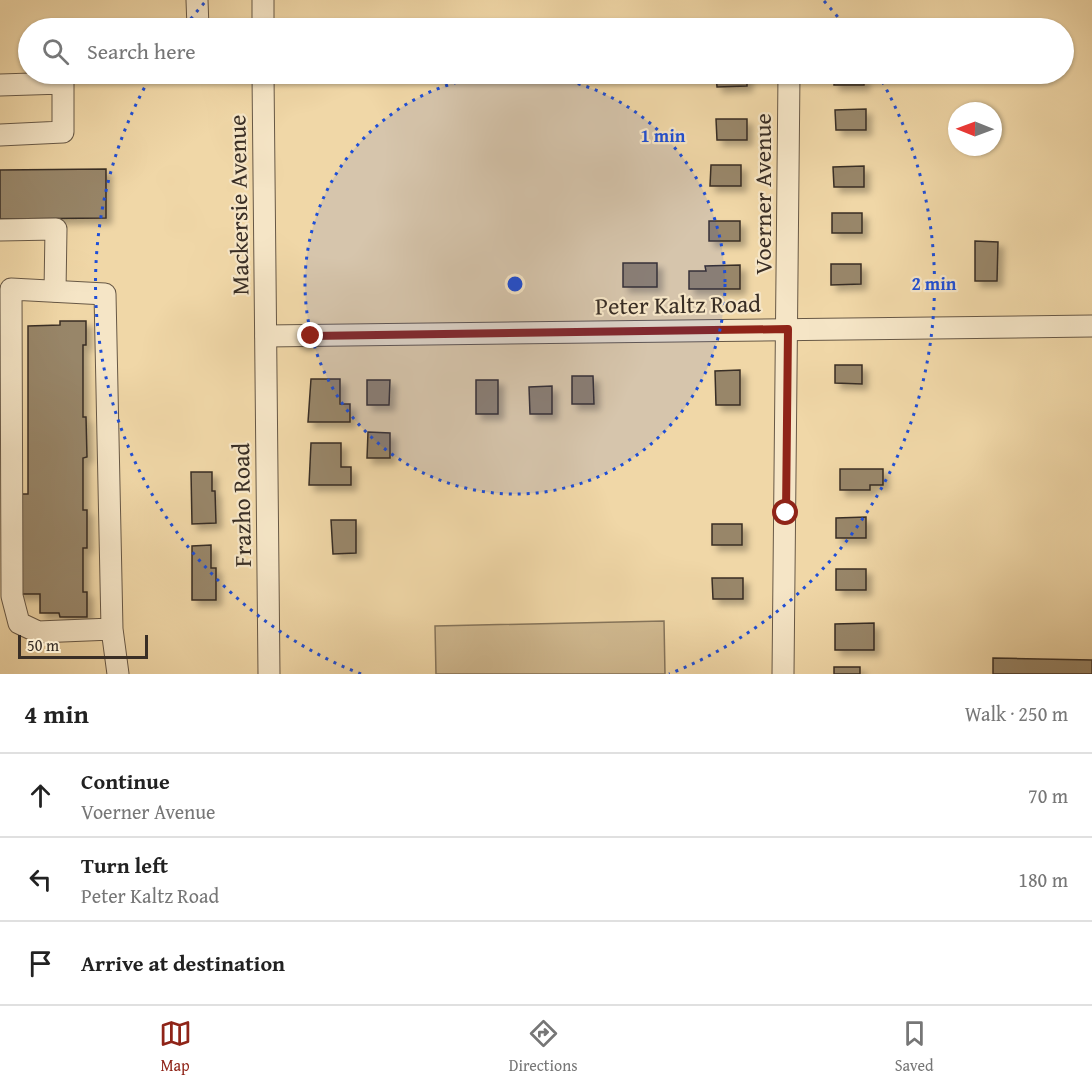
<!DOCTYPE html>
<meta charset="utf-8">
<style>
:root{--surface:#fff;--page:#f2f2f2;--text:#222;--muted:#767676;--line:#e0e0e0;--accent:#8f2418}
body{margin:0;font-family:"Gentium Book Plus",serif;background:var(--page);color:var(--text)}
.compass{position:absolute;left:948px;top:102px;width:54px;height:54px;border-radius:50%;background:var(--surface);box-shadow:0 2px 4px #0004;rotate:271deg}
.scale{position:absolute;left:18px;bottom:15px;width:130px;box-sizing:border-box;padding-left:6px;border:3px solid #392e25;border-top:0;font-size:16px;line-height:21px;white-space:nowrap;color:#392e25;-webkit-text-stroke:4px #f5e5c6;paint-order:stroke}
.stop{position:absolute;width:18px;height:18px;margin:-14px;border:4px solid #8f2418;border-radius:50%;background:#fff}
.stop.end{background:#8f2418;border-color:#fff;box-shadow:0 2px 6px #0008}
.list{margin:0;padding:0;list-style:none}
h2{display:flex;justify-content:space-between;align-items:center;height:78px;margin:0;padding:0 24px;font-size:26px}
h2 small{font-size:20px;font-weight:400;color:var(--muted)}
.list li{display:grid;grid-template-columns:39px 1fr auto;gap:18px;align-items:center;box-sizing:border-box;height:84px;padding:0 24px;border-top:2px solid var(--line)}
.list b{display:block;font-size:22px;white-space:nowrap}
.list p{margin:0;font-size:20px;white-space:nowrap;color:var(--muted)}
.list em{font-size:20px;font-style:normal;color:var(--muted)}
.icon{flex:none;width:33px;height:33px;fill:none;stroke:currentColor;stroke-width:2;stroke-linecap:round;stroke-linejoin:round}
.map{position:relative;flex:none;width:1092px;height:674px;overflow:hidden}
.search{position:absolute;background:var(--surface);box-shadow:0 2px 4px #0004;left:18px;right:18px;top:18px;height:66px;display:flex;align-items:center;gap:15px;box-sizing:border-box;padding:0 21px;border-radius:33px;color:var(--muted);font-size:22px}
.sheet{height:330px;background:var(--surface)}
nav{display:flex;justify-content:space-around;align-items:center;box-sizing:border-box;height:84px;border-top:2px solid var(--line);background:var(--surface);font-size:16px;color:var(--muted)}
nav a{display:grid;justify-items:center;gap:3px}
nav .on{color:var(--accent)}
.map>svg:first-child{display:block}
.green{fill:#d1ba91;stroke:#85745b;stroke-width:1.5}
.building{fill:#988669;stroke:#392e25;stroke-width:1.5;filter:url(#shadow)}
.lines{fill:none;stroke-linecap:round;stroke-linejoin:round}
.minor-casing{stroke:#675846;stroke-width:23}
.minor{stroke:#f5e5c6;stroke-width:21}
.route{stroke:#8f2418;stroke-width:8}
.ring{fill:none;stroke:#1d4ed8;stroke-width:3;stroke-dasharray:3 6}
.labels{text-anchor:middle;stroke-width:4.5;stroke-linejoin:round;paint-order:stroke}
.street-label{font-size:24px;fill:#392e25;stroke:#f5e5c6}
.centre{fill:#1d4ed8;stroke:#f5e5c6;stroke-width:3}
.ring-label{font-size:18px;text-anchor:middle;font-weight:bold;fill:#1d4ed8;stroke:#f5e5c6;stroke-width:4.5;stroke-linejoin:round;paint-order:stroke}
</style>
<div class="map">
<svg width="1092" height="674" viewBox="0 0 1092 674">
<defs>
<filter id="shadow"><feDropShadow dx="5.5" dy="5.5" stdDeviation="3" flood-color="#0004"/></filter>
</defs>
<rect width="100%" height="100%" fill="#f0d7a7"/>
<filter id="stains"><feTurbulence type="fractalNoise" baseFrequency=".00333" numOctaves="4"/><feColorMatrix values="0 0 0 0 .2 0 0 0 0 .09 0 0 0 0 .02 0 0 0 .5 -.17"/></filter>
<radialGradient id="worn" r=".72"><stop offset=".6" stop-color="#630" stop-opacity="0"/><stop offset="1" stop-color="#630" stop-opacity=".3"/></radialGradient>
<polygon class="green" points="664,621 665,674 436,674 435,626"/>
<g class="building">
<polygon points="716,74 747,74 747,86 717,87"/>
<rect x="834" y="74" width="30" height="11"/>
<polygon points="866,109 866,130 836,130 835,110"/>
<polygon points="716,119 747,119 747,140 717,140"/>
<polygon points="711,165 741,165 741,186 710,186"/>
<polygon points="864,166 864,187 834,187 833,167"/>
<polygon points="106,169 106,218 0,219 0,170"/>
<rect x="832" y="213" width="30" height="20"/>
<rect x="709" y="221" width="31" height="20"/>
<polygon points="975,241 998,242 997,281 975,281"/>
<rect x="623" y="263" width="34" height="24"/>
<polygon points="831,264 861,264 861,284 831,285"/>
<polygon points="740,265 740,289 689,289 689,271 706,271 705,266"/>
<polygon points="60,321 86,321 86,345 83,345 83,417 86,417 87,457 83,458 83,510 87,510 87,548 83,548 83,592 87,592 87,617 60,617 59,613 40,613 40,594 16,594 16,494 28,494 28,326 60,325"/>
<polygon points="835,365 862,365 862,384 835,383"/>
<polygon points="740,370 740,405 716,405 715,371"/>
<polygon points="572,376 593,376 594,404 572,404"/>
<polygon points="311,379 340,379 340,404 350,404 350,422 308,422"/>
<polygon points="367,380 390,380 389,405 367,405"/>
<rect x="476" y="380" width="22" height="34"/>
<polygon points="552,386 552,414 530,414 529,387"/>
<polygon points="368,432 390,433 390,458 367,458"/>
<polygon points="311,443 341,443 341,467 351,467 351,485 309,485"/>
<polygon points="840,469 883,469 883,485 870,485 870,490 840,490"/>
<polygon points="191,472 212,472 212,491 215,491 216,523 192,524"/>
<polygon points="866,517 866,538 836,538 836,518"/>
<polygon points="331,520 356,520 356,553 333,554"/>
<rect x="712" y="524" width="30" height="21"/>
<polygon points="211,545 211,568 216,568 216,600 192,600 192,546"/>
<rect x="836" y="569" width="30" height="21"/>
<polygon points="712,578 743,578 743,599 713,599"/>
<polygon points="874,623 874,650 835,650 835,624"/>
<polygon points="993,658 1092,660 1092,674 993,674"/>
<rect x="834" y="667" width="26" height="7"/>
</g>
<g class="lines">
<g class="minor-casing">
<g id="minor">
<polyline points="197,0 198,28"/>
<polyline points="263,0 263,28"/>
<polyline points="263,74 269,674"/>
<polyline points="0,85 63,83 63,132 0,135"/>
<polyline points="0,230 56,229 55,291"/>
<polyline points="266,336 1092,326"/>
<polyline points="112,629 38,632 19,623 12,596 11,289 105,294 112,629 118,674"/>
<polyline points="783,674 789,74"/>
</g>
</g>
<use href="#minor" class="minor"/>
</g>
<g class="lines">
<polyline class="route" points="311,336 788,329 786,513"/>
</g>
<circle cx="515" cy="284" r="210" fill="#1d4ed8" fill-opacity=".12"/>
<g class="ring">
<circle cx="515" cy="284" r="210"/>
<path d="M361 674A419 419 0 0 1 152 74M185 26A419 419 0 0 1 206 1M824 1A419 419 0 0 1 845 26M878 74A419 419 0 0 1 669 674"/>
</g>
<g class="labels">
<g class="street-label">
<text transform="translate(763 194) rotate(-90)" y="8">Voerner Avenue</text>
<text transform="translate(239 205) rotate(-91)" y="8">Mackersie Avenue</text>
<text transform="translate(678 305) rotate(-1)" y="8">Peter Kaltz Road</text>
<text transform="translate(242 505) rotate(-91)" y="8">Frazho Road</text>
</g>
</g>
<circle cx="515" cy="284" r="9" class="centre"/>
<g class="ring-label">
<text x="663" y="142">1 min</text>
<text x="934" y="290">2 min</text>
</g>
<rect width="100%" height="100%" filter="url(#stains)"/>
<rect width="100%" height="100%" fill="url(#worn)"/>
</svg>
<svg class="compass" viewBox="-18 -18 36 36"><path d="M0-13l5 13h-10z" fill="#e53935"/><path d="M0 13l5-13h-10z" fill="#767676"/></svg>
<div class="scale">50 m</div>
<div class="stop" style="left:786px;top:513px"></div>
<div class="stop end" style="left:311px;top:336px"></div>
<div class="search"><svg class="icon" aria-label="search" viewBox="0 0 24 24"><circle cx="10" cy="10" r="6"/><path d="M15 15l6 6"/></svg>Search here</div>
</div>
<section class="sheet">
<h2>4 min<small>Walk · 250 m</small></h2>
<ul class="list">
<li><svg class="icon" aria-label="ahead" viewBox="0 0 24 24"><path d="M12 20V5M6 11l6-6 6 6"/></svg><div><b>Continue</b><p>Voerner Avenue</p></div><em>70 m</em></li>
<li><svg class="icon" aria-label="left" viewBox="0 0 24 24"><path d="M17 20v-9H6M10 6l-5 5 5 5"/></svg><div><b>Turn left</b><p>Peter Kaltz Road</p></div><em>180 m</em></li>
<li><svg class="icon" aria-label="arrive" viewBox="0 0 24 24"><path d="M6 21V4h12l-3 4 3 4H6"/></svg><div><b>Arrive at destination</b></div></li>
</ul>
</section>
<nav>
<a class="on"><svg class="icon" aria-label="map" viewBox="0 0 24 24"><path d="M3 6l6-2 6 2 6-2v14l-6 2-6-2-6 2zM9 4v14M15 6v14"/></svg>Map</a>
<a><svg class="icon" aria-label="directions" viewBox="0 0 24 24"><path d="M12 3l9 9-9 9-9-9zM9 14v-3h6M13 9l2 2-2 2"/></svg>Directions</a>
<a><svg class="icon" aria-label="saved" viewBox="0 0 24 24"><path d="M7 4h10v16l-5-4-5 4z"/></svg>Saved</a>
</nav>
